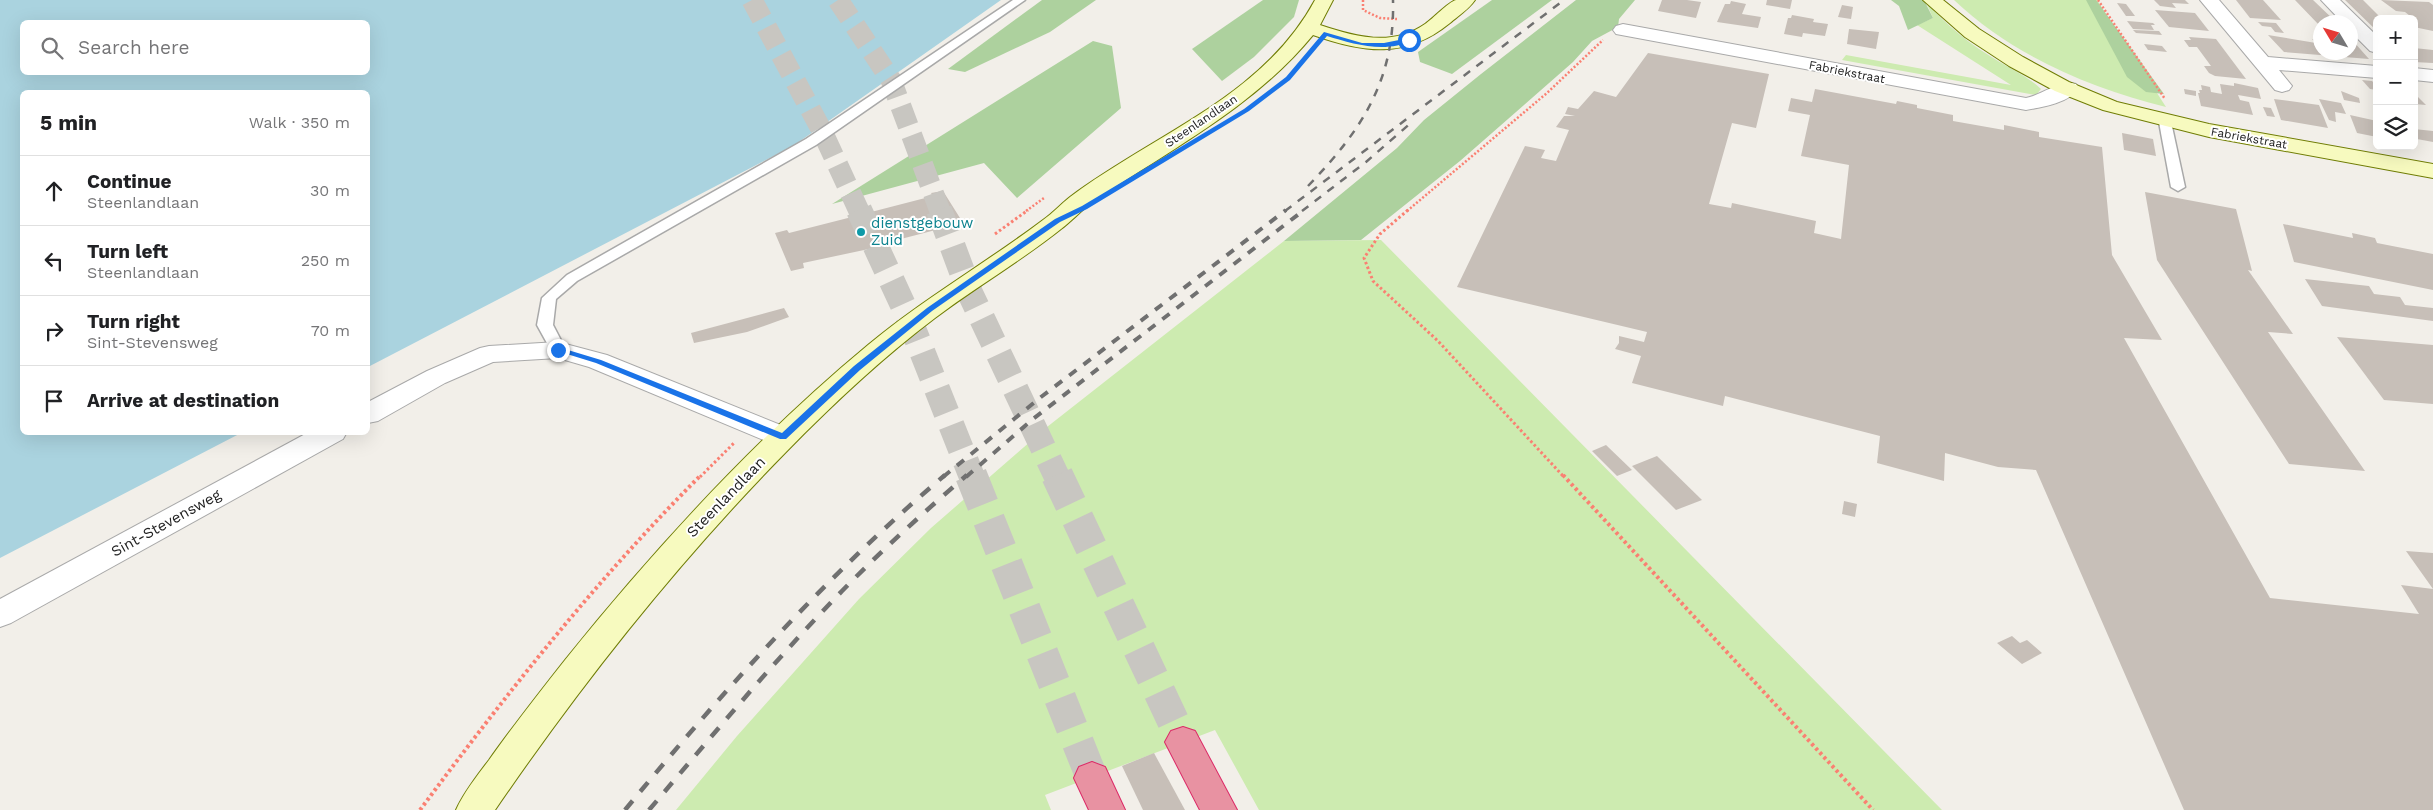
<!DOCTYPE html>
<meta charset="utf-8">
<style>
:root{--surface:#fff;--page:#f2f2f2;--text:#202124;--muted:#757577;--line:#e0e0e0}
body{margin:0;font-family:"Work Sans",sans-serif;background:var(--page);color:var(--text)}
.controls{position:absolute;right:15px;top:15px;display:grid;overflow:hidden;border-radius:8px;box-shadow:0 5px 20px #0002}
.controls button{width:45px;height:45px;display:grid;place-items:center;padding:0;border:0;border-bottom:1px solid var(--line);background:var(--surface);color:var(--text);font:25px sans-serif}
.compass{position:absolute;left:2313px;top:15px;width:45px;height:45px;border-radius:50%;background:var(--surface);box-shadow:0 5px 20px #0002;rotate:308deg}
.stop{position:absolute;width:15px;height:15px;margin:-11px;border:4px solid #1a73e8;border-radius:50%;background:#fff}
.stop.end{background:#1a73e8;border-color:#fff;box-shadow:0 1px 5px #0008}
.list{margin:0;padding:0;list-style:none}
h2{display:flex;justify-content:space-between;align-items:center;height:65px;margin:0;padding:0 20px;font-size:21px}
h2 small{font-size:16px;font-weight:400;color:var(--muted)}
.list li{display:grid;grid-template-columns:32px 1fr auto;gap:15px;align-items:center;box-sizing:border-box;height:70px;padding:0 20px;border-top:1px solid var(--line)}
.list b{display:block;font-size:19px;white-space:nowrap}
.list p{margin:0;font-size:16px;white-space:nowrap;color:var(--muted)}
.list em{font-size:16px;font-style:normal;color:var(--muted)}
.icon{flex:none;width:28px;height:28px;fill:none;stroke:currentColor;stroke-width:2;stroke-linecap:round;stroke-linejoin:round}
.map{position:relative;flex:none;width:2433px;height:810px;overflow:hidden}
.search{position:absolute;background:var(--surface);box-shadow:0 5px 20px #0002;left:20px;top:20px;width:350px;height:55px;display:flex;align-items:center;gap:12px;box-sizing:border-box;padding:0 18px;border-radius:8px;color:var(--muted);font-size:19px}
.panel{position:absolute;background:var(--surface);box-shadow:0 5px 20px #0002;left:20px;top:90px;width:350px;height:345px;border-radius:8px}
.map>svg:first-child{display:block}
.grass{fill:#cdebb0}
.forest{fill:#add19e}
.water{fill:#aad3df;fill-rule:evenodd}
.building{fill:#c7bfb8}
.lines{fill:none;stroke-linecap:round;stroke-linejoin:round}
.highway-tunnel-far2{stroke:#c8c6c1;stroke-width:21;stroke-dasharray:21 10;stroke-linecap:butt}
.highway-tunnel-far1{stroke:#c8c6c1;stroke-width:26;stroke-dasharray:26 13;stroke-linecap:butt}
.highway-tunnel{stroke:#c8c6c1;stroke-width:32;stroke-dasharray:32 16;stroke-linecap:butt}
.lane-casing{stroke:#a9a9a9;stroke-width:3}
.street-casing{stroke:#a9a9a9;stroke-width:2}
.secondary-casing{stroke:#707d05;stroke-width:2}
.highway-casing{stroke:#dc2a67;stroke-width:2}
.path-far2{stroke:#fa8072;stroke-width:2.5;stroke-dasharray:2 2;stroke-linecap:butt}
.path-far1{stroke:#fa8072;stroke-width:3;stroke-dasharray:2.5 2.5;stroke-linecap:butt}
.path{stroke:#fa8072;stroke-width:4;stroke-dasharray:3 3;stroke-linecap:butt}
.lane{fill:#fff;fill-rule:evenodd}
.street{fill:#fff;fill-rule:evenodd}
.secondary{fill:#f7fabf;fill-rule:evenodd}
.highway{fill:#e892a2;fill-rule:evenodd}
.rail-far2{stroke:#707070;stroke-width:2.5;stroke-dasharray:8 8;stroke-linecap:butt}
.rail-far1{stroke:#707070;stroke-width:4;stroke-dasharray:9 9;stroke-linecap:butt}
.rail{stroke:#707070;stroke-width:4.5;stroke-dasharray:12 12;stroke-linecap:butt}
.route{fill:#1a73e8}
.culture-dot{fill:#0f9aa8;stroke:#fff;stroke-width:2}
.labels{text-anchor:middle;stroke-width:4;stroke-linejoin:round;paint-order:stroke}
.far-street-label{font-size:12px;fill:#222;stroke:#fff}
.culture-label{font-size:15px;fill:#0d838f;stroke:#fff;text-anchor:start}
.street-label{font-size:15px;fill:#222;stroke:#fff}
</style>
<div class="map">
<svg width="2433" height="810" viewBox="0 0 2433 810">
<rect width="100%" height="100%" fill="#f2efe9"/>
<g class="grass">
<path d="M1954 0H2097L2166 107C2089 88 2012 55 1954 0Z"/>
<path d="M1926 2C1947 26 1971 45 1998 61 2013 70 2028 77 2041 89L2036 95 1842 60 1846 55 2011 85 1917 25 1933 18Z"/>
<polygon points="1381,240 1942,810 1259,810 1215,730 1045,795 1051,810 676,810 737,736 859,599 931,528 1047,427 1284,241"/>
</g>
<g class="forest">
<polygon points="1042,0 1096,0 1050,32 965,72 948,69"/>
<polygon points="1263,0 1299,0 1294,17 1254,57 1222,81 1192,49"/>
<polygon points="1492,0 1552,0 1452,74 1420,62 1418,52"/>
<polygon points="1576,0 1635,0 1619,19 1618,27 1592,41 1573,62 1460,161 1361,240 1284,241 1397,148 1424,120 1481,74"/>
<polygon points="1891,0 1924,0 1933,18 1908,30 1899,6"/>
<polygon points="2086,0 2096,0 2164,94 2146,92 2127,77"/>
<polygon points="1093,41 1112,46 1121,108 1017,198 984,163 832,204"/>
</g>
<path class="water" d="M0 0H1001L793 146 368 367V92H22V432L241 433 0 558ZM22 22H368V72H22Z"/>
<g class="building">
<polygon points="1662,0 1687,0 1701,2 1696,18 1658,11"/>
<polygon points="1767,0 1792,0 1790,9 1766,5"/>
<polygon points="2154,0 2185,0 2189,4 2172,3 2176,8 2160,6"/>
<polygon points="2236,0 2263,0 2281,20 2250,18"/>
<polygon points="2295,0 2313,0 2336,22 2320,22 2320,26"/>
<polygon points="2345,0 2363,0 2382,19 2377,19 2377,31"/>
<polygon points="2381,0 2429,2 2433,5 2433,31 2414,27 2414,19 2405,12 2396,11"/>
<polygon points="1731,1 1746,4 1742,14 1761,17 1758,28 1717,22 1725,4 1730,4"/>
<polygon points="2117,3 2126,4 2135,16 2126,16"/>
<polygon points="1842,5 1853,7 1851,19 1838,17"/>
<polygon points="2155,10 2195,13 2209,31 2169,27"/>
<polygon points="1792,15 1814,19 1813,22 1828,24 1825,36 1803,33 1802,37 1784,34 1788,18 1791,18"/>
<polygon points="2127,21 2153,23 2155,25 2151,25 2154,30 2133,29"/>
<polygon points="2258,22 2276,23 2284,33 2275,32 2271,27 2262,26"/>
<polygon points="1849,29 1879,32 1876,49 1847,44"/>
<polygon points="2133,30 2159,31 2162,35 2136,33"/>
<polygon points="2268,35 2316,43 2312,39 2320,40 2320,52 2350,52 2350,41 2353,41 2369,59 2284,52"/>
<polygon points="2189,37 2216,39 2246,79 2215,76 2209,73 2204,66 2211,66 2197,47 2189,47 2184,40 2191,40"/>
<polygon points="2144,44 2162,46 2167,52 2148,50"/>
<polygon points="2414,48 2433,50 2433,63 2414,62"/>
<polygon points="1648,53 1769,74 1756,128 1732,123 1709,204 1731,208 1732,203 1816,221 1814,233 1841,239 1849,165 1801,156 1810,115 1788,111 1791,98 1812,102 1815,89 1896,104 1897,101 1917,105 1917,108 1953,115 1953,121 2004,130 2004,125 2039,132 2039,137 2102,147 2112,255 2162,340 2124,338 2270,598 2419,614 2401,585 2433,589 2406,551 2433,553 2433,810 2184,810 2036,470 1998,467 1945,453 1944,481 1877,463 1880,436 1725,396 1723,406 1632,383 1641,356 1615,349 1619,343 1619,336 1644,342 1647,332 1457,287 1525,146 1545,150 1541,158 1556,161 1569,130 1556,127 1564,116 1575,116 1565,114 1568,107 1578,109 1594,91 1616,97"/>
<polygon points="2362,80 2372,81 2377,86 2377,90 2370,89"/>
<polygon points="2234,83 2258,88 2261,99 2238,95 2240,100 2249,102 2253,115 2201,106 2198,93 2200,93 2199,90 2202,90 2201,85 2210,87 2211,92 2222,94 2220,84 2234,86"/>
<polygon points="2184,89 2196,91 2196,96 2185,94"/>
<polygon points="2341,91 2359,98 2360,103 2344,100"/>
<polygon points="2414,93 2426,105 2414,104"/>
<polygon points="2274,99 2319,105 2328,128 2281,120"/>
<polygon points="2319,99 2341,103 2346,114 2335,112 2336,122 2329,120"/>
<polygon points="2263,107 2271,108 2275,117 2267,116"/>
<polygon points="2350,115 2377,121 2377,137 2357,133"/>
<polygon points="2414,129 2433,131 2433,142 2417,139"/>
<polygon points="2122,133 2153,139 2156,156 2124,150"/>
<polygon points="943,191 965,226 952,229 951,226 897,240 897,243 803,263 804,268 791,271 775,233 787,230 789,233 844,219 933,196 931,193"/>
<polygon points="2145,192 2236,209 2252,271 2248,270 2293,334 2268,332 2365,471 2289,464 2157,260"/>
<polygon points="2283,224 2353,238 2352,233 2375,238 2377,243 2433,254 2433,290 2294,262"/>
<polygon points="2305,279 2369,286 2374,294 2400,297 2405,305 2433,308 2433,321 2322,306"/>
<polygon points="784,308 789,317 747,332 694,343 691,333"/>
<polygon points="2337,337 2433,345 2433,404 2384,400"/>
<polygon points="1606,445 1632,470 1617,476 1592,451"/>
<polygon points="1657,456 1702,500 1676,510 1632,466"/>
<polygon points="1844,501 1857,504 1855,517 1842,514"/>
<polygon points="2012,636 2020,643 2027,640 2042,653 2022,664 1997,643"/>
<polygon points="1154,753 1185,810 1143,810 1122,766"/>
</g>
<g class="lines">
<g class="highway-tunnel-far2">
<polyline points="752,0 822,131 859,211"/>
<polyline points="838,0 891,80 940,211"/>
</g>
<g class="highway-tunnel-far1">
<polyline points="859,210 908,316 972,477"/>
<polyline points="939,210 970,293 1057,477"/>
</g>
<g class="highway-tunnel">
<polyline points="971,475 1092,778"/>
<polyline points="1057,475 1183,742"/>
</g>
<g class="lane-casing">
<g id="lane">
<polygon points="1013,0 1025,0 816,145 577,281 556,299 553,325 566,350 563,354 553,354 537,325 542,298 567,275 806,139"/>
<polygon points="2165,118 2171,122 2185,187 2178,191 2171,187 2159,122"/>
</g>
</g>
<g class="street-casing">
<g id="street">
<polygon points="2200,0 2219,0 2268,57 2377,66 2377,78 2279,70 2292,86 2289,90 2282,92 2275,90"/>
<polygon points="2321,0 2340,0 2377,36 2377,53 2370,51 2350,31 2350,22 2342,22"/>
<path d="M1623 24 2026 98C2043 95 2059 79 2076 84L2079 88C2069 103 2043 107 2026 110L1616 34 1613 30 1616 26Z"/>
<polygon points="2414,68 2433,70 2433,82 2414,80"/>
<polygon points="558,342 607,355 793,430 797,437 793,444 783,447 773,444 589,367 558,358 493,362 445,383 378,421 368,423 368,402 427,371 480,348 489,346"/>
<polygon points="309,432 347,432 343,439 11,623 0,627 0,599"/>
</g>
</g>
<g class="secondary-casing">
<g id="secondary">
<path d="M1315 0H1333L1320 25C1356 37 1392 47 1425 24 1433 19 1448 2 1456 0 1461 0 1469 0 1475 0 1469 9 1458 16 1450 23 1406 59 1364 53 1313 35 1254 107 1171 149 1096 200 1083 208 1073 220 1061 229 1021 261 976 287 935 318 882 358 833 404 786 452 678 562 582 683 495 810H456C464 792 477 776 489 760 513 726 539 693 565 660 656 547 756 438 868 345 923 299 986 263 1043 220 1053 213 1061 204 1070 197 1154 134 1263 97 1315 0Z"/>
<polygon points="1923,0 1943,0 1979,29 2023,57 2069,82 2117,102 2209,124 2433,164 2433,178 2209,137 2103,110 2055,91 2009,66 1965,37"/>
</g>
</g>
<g class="highway-casing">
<g id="highway">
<polygon points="1183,727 1195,731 1237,810 1200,810 1165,742 1171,731"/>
<polygon points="1092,762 1105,767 1125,810 1089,810 1074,778 1079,767"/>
</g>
</g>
<g class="path-far2">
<polyline points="1363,0 1363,10 1380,18 1397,19"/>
<polyline points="2098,0 2165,99"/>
<polyline points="1026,211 1044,198"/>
<polyline points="1407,211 1547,93 1603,40"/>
</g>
<g class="path-far1">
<polyline points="1408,210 1380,234 1364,258 1373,281 1438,341 1564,477"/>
<polyline points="995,234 1028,210"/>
<polyline points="700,477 735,442"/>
</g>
<g class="path">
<polyline points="1563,475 1873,810"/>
<path d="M420 810C507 693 598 578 701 475"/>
</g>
<use href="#lane" class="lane"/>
<use href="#street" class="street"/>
<use href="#secondary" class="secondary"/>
<use href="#highway" class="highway"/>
<g class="rail-far2">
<path d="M1308 186C1362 130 1395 80 1393 0"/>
<polyline points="1285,211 1564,0"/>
<polyline points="1302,211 1366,162 1413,121"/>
</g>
<g class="rail-far1">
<polyline points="943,477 1041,397 1286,210"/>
<polyline points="966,477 1033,419 1304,210"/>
</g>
<g class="rail">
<path d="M625 810C723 691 827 575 945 475"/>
<path d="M649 810C712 736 774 661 842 591 882 550 924 512 967 475"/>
</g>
</g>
<path class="route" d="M1324 32 1362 43H1384L1409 38 1412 40C1386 54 1353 44 1327 36L1290 80 1249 111 1087 209 1060 222 932 311 860 370 786 439H780L596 363 554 350 558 347 601 360 782 433 854 366 927 308 1055 219 1082 206 1244 109 1286 77Z"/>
<circle class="culture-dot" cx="861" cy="232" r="5"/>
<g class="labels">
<g class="far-street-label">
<text transform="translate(1847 72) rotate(11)" y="4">Fabriekstraat</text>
<text transform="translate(1201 121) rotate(-34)" y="4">Steenlandlaan</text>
<text transform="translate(2249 138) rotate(10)" y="4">Fabriekstraat</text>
</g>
<g class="culture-label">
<text x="871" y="228">dienstgebouw<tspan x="871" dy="17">Zuid</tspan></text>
</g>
<g class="street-label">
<text transform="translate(726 497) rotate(-46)" y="5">Steenlandlaan</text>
<text transform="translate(166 523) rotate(-29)" y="5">Sint-Stevensweg</text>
</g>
</g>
</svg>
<div class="controls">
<button>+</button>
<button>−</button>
<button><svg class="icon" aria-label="layers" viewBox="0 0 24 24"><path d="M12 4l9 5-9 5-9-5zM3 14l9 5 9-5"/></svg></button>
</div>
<svg class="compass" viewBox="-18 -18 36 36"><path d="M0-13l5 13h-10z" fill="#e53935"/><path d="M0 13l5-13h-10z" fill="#757577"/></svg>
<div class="stop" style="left:1409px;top:40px"></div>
<div class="stop end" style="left:558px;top:350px"></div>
<div class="search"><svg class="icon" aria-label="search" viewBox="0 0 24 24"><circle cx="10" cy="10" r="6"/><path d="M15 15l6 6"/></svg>Search here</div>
<section class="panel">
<h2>5 min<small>Walk · 350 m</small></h2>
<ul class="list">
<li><svg class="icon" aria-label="ahead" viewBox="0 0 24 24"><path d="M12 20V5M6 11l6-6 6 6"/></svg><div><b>Continue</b><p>Steenlandlaan</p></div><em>30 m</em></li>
<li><svg class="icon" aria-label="left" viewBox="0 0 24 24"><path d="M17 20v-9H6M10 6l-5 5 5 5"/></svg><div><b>Turn left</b><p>Steenlandlaan</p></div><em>250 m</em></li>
<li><svg class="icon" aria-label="right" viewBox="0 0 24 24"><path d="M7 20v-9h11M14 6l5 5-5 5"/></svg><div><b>Turn right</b><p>Sint-Stevensweg</p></div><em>70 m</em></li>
<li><svg class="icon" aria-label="arrive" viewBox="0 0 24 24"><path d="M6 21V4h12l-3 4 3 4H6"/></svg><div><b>Arrive at destination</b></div></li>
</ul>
</section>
</div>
